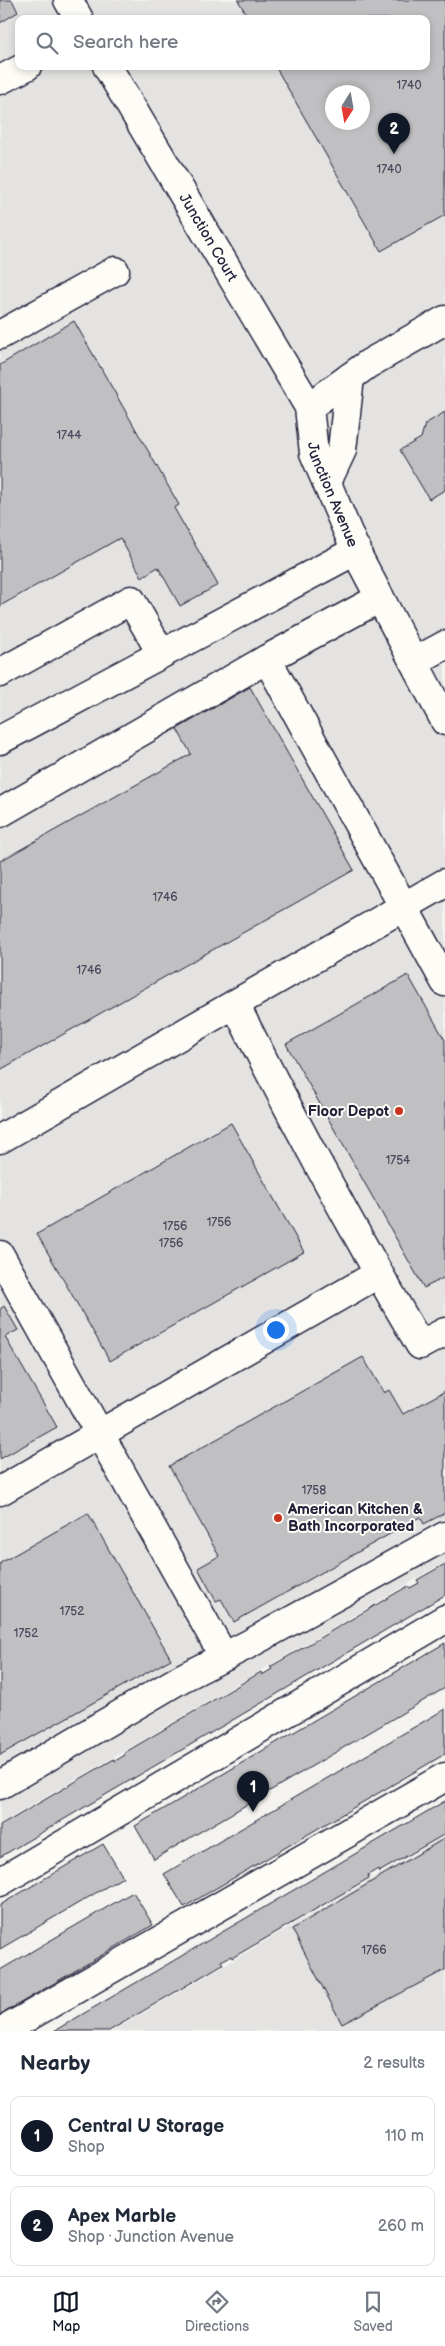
<!DOCTYPE html>
<meta charset="utf-8">
<style>
:root{--surface:#fff;--page:#f2f2f3;--text:#1f2937;--muted:#747a83;--line:#e0e1e3;--accent:#111827}
body{margin:0;font-family:"Balsamiq Sans",sans-serif;background:var(--page);color:var(--text)}
.compass{position:absolute;left:325px;top:85px;width:45px;height:45px;border-radius:50%;background:var(--surface);box-shadow:0 2px 8px #0003;rotate:191deg}
.you{position:absolute;left:275px;top:1329px;width:18px;height:18px;margin:-12px;border:4px solid #fff;border-radius:50%;background:#1a73e8;box-shadow:0 0 0 8px #1a73e833}
.badge{display:grid;place-items:center;width:32px;height:32px;border-radius:50%;background:var(--accent);color:#fff;font-size:16px;font-weight:700}
.pin{position:absolute;translate:-50% -41px;filter:drop-shadow(0 1px 2px #0008)}
.pin::after{content:'';position:absolute;top:26px;width:18px;height:15px;background:inherit;clip-path:polygon(0 0,100% 0,50% 100%)}
.list{margin:0;padding:0;list-style:none}
h2{display:flex;justify-content:space-between;align-items:center;height:65px;margin:0;padding:0 20px;font-size:21px}
h2 small{font-size:16px;font-weight:400;color:var(--muted)}
.list li{display:grid;grid-template-columns:32px 1fr auto;gap:15px;align-items:center;box-sizing:border-box;height:80px;margin:0 10px 10px;padding:0 10px;border:1px solid var(--line);border-radius:10px}
.list b{display:block;font-size:19px;white-space:nowrap}
.list p{margin:0;font-size:16px;white-space:nowrap;color:var(--muted)}
.list em{font-size:16px;font-style:normal;color:var(--muted)}
.icon{flex:none;width:28px;height:28px;fill:none;stroke:currentColor;stroke-width:2;stroke-linecap:round;stroke-linejoin:round}
.map{position:relative;flex:none;width:445px;height:2031px;overflow:hidden}
.search{position:absolute;background:var(--surface);box-shadow:0 2px 8px #0003;left:15px;right:15px;top:15px;height:55px;display:flex;align-items:center;gap:12px;box-sizing:border-box;padding:0 18px;border-radius:10px;color:var(--muted);font-size:19px}
.sheet{height:245px;background:var(--surface)}
nav{display:flex;justify-content:space-around;align-items:center;box-sizing:border-box;height:70px;border-top:1px solid var(--line);background:var(--surface);font-size:14px;color:var(--muted)}
nav a{display:grid;justify-items:center;gap:2px}
nav .on{color:var(--accent)}
.map>svg:first-child{display:block}
.built{fill:#e4e3e2;fill-rule:evenodd}
.building{fill:#c0bfc2;stroke:#22223b;fill-rule:evenodd}
.lines{fill:none;stroke-linecap:round;stroke-linejoin:round}
.minor-casing{stroke:#22223b;stroke-width:31}
.minor{stroke:#fdfcf7;stroke-width:28}
.poi-dot{fill:#c8321e;stroke:#fdfcf7;stroke-width:2}
.labels{text-anchor:middle;stroke-width:4;stroke-linejoin:round;paint-order:stroke}
.number-label{font-size:12px;fill:#4a495d}
.street-label{font-size:15px;fill:#22223b;stroke:#fdfcf7}
.poi-label{font-size:15px;font-weight:bold;fill:#22223b;stroke:#fdfcf7;text-anchor:end}
</style>
<div class="map">
<svg width="445" height="2031" viewBox="0 0 445 2031">
<rect width="100%" height="100%" fill="#f4f3ef"/>
<filter id="ink" filterUnits="userSpaceOnUse"><feTurbulence type="fractalNoise" baseFrequency=".02" numOctaves="2"/><feDisplacementMap in="SourceGraphic" scale="10" xChannelSelector="R" yChannelSelector="G"/><feConvolveMatrix kernelMatrix="1 2 1 2 8 2 1 2 1" color-interpolation-filters="sRGB"/></filter>
<g filter="url(#ink)">
<g class="built">
<path d="M0 0H445V1562L0 1824ZM19 19H426V66H19ZM332 92H362V122H332Z"/>
<polygon points="445,1836 445,2031 112,2031"/>
</g>
<g class="building">
<polygon points="0,0 12,0 18,12 0,23"/>
<path d="M238 0H445V215L381 251 275 66H426V19H249ZM332 92H362V122H332Z"/>
<polygon points="74,321 179,505 174,508 218,585 180,606 158,567 142,577 120,538 0,606 0,365"/>
<polygon points="445,412 445,490 429,499 400,450 421,438 425,424"/>
<polygon points="250,687 354,870 0,1070 0,861 191,754 177,729"/>
<polygon points="408,975 445,1040 445,1277 424,1288 286,1044"/>
<polygon points="231,1123 304,1252 110,1361 37,1234"/>
<polygon points="4,1306 18,1330 5,1337 57,1427 0,1459 0,1309"/>
<polygon points="363,1357 384,1393 389,1390 403,1414 445,1391 445,1513 424,1524 420,1517 234,1622 221,1599 216,1601 198,1568 219,1556 169,1466"/>
<polygon points="88,1513 171,1659 0,1755 0,1563"/>
<polygon points="445,1564 445,1595 0,1857 0,1826 114,1759 115,1761 125,1755 124,1753 261,1672 262,1675 272,1669 270,1667 408,1586 410,1588 419,1583 417,1580"/>
<polygon points="445,1643 445,1688 154,1859 135,1826"/>
<polygon points="445,1709 445,1754 184,1907 164,1874"/>
<polygon points="445,1801 445,1834 379,1872 378,1869 368,1875 369,1878 232,1958 231,1956 221,1961 223,1964 109,2031 54,2031"/>
<polygon points="445,1838 445,1970 342,2024 292,1929"/>
<polygon points="103,1844 123,1877 0,1949 0,1905"/>
<polygon points="133,1892 153,1925 0,2015 0,1970"/>
</g>
<g class="lines">
<g class="minor-casing">
<g id="minor">
<polyline points="68,0 79,19"/>
<path id="s1" d="M107 66 309 407 314 453 358 556 445 721"/>
<polyline points="0,80 27,66"/>
<polyline points="0,335 115,271"/>
<polyline points="309,407 368,364 445,320"/>
<polyline points="327,482 342,450 350,377"/>
<polyline points="267,659 445,982"/>
<polyline points="414,662 445,645"/>
<polyline points="0,673 131,600 161,653"/>
<polyline points="0,740 357,550"/>
<polyline points="0,813 267,659 380,598"/>
<path d="M235 1004C293 1120 355 1234 420 1345L445 1332"/>
<polyline points="0,1139 445,883"/>
<polyline points="0,1255 224,1657"/>
<polyline points="0,1491 378,1274"/>
<polyline points="0,1785 182,1678 249,1644 445,1536"/>
<polyline points="0,1882 445,1619"/>
<polyline points="3,2031 445,1777"/>
</g>
</g>
<use href="#minor" class="minor"/>
</g>
</g>
<g class="poi-dot">
<circle cx="399" cy="1111" r="5"/>
<circle cx="278" cy="1518" r="5"/>
</g>
<g class="labels">
<g class="number-label">
<text x="409" y="89">1740</text>
<text x="389" y="173">1740</text>
<text x="69" y="439">1744</text>
<text x="165" y="901">1746</text>
<text x="89" y="974">1746</text>
<text x="398" y="1164">1754</text>
<text x="219" y="1226">1756</text>
<text x="175" y="1230">1756</text>
<text x="171" y="1247">1756</text>
<text x="314" y="1494">1758</text>
<text x="72" y="1615">1752</text>
<text x="26" y="1637">1752</text>
<text x="374" y="1954">1766</text>
</g>
<g class="street-label">
<text dy="5" stroke="none"><textPath href="#s1" startOffset="199">Junction Court</textPath></text>
<text dy="5" stroke="none"><textPath href="#s1" startOffset="488">Junction Avenue</textPath></text>
</g>
<g class="poi-label">
<text x="389" y="1116">Floor Depot</text>
<text x="288" y="1514" text-anchor="start">American Kitchen &amp;<tspan x="288" dy="17">Bath Incorporated</tspan></text>
</g>
</g>
</svg>
<svg class="compass" viewBox="-18 -18 36 36"><path d="M0-13l5 13h-10z" fill="#e53935"/><path d="M0 13l5-13h-10z" fill="#747a83"/></svg>
<div class="you"></div>
<div class="pin badge" style="left:253px;top:1812px">1</div>
<div class="pin badge" style="left:394px;top:154px">2</div>
<div class="search"><svg class="icon" aria-label="search" viewBox="0 0 24 24"><circle cx="10" cy="10" r="6"/><path d="M15 15l6 6"/></svg>Search here</div>
</div>
<section class="sheet">
<h2>Nearby<small>2 results</small></h2>
<ul class="list">
<li><span class="badge">1</span><div><b>Central U Storage</b><p>Shop</p></div><em>110 m</em></li>
<li><span class="badge">2</span><div><b>Apex Marble</b><p>Shop · Junction Avenue</p></div><em>260 m</em></li>
</ul>
</section>
<nav>
<a class="on"><svg class="icon" aria-label="map" viewBox="0 0 24 24"><path d="M3 6l6-2 6 2 6-2v14l-6 2-6-2-6 2zM9 4v14M15 6v14"/></svg>Map</a>
<a><svg class="icon" aria-label="directions" viewBox="0 0 24 24"><path d="M12 3l9 9-9 9-9-9zM9 14v-3h6M13 9l2 2-2 2"/></svg>Directions</a>
<a><svg class="icon" aria-label="saved" viewBox="0 0 24 24"><path d="M7 4h10v16l-5-4-5 4z"/></svg>Saved</a>
</nav>
